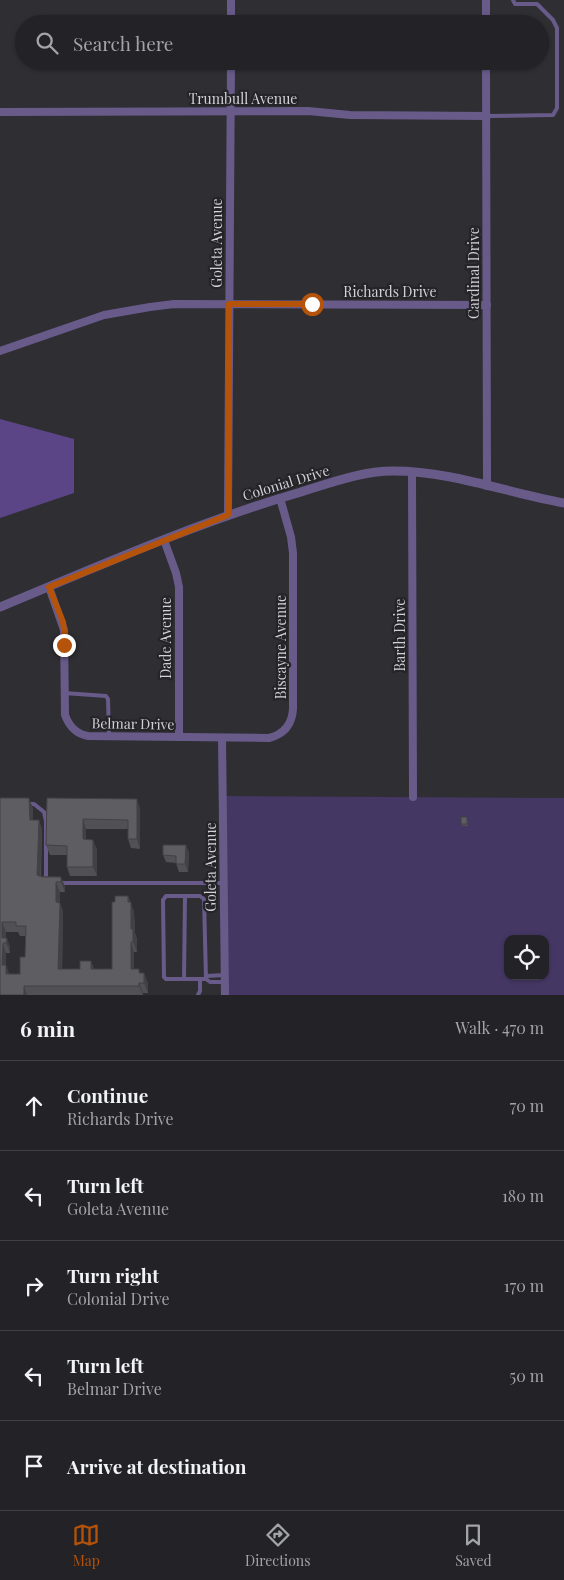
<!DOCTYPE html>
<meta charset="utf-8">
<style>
:root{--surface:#232226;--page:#2b2a2e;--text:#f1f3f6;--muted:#a3a4a7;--line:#403f43;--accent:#b45309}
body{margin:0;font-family:"Playfair Display",serif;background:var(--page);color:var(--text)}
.controls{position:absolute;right:15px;bottom:15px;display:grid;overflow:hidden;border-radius:10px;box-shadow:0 1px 4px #0004}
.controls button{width:45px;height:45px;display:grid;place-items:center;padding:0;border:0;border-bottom:1px solid var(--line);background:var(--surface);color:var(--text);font:25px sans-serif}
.stop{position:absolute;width:15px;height:15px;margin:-11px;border:4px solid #b45309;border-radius:50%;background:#fff}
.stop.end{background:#b45309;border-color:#fff;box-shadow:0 1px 5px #0008}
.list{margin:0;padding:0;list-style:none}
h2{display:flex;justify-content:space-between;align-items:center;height:65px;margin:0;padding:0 20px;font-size:21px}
h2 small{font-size:16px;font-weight:400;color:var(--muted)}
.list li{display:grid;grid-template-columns:32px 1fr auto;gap:15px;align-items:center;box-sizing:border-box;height:90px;padding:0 20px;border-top:1px solid var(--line)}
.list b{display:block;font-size:19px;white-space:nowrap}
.list p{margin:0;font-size:16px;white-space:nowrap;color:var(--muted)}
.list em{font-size:16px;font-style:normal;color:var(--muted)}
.icon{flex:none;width:28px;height:28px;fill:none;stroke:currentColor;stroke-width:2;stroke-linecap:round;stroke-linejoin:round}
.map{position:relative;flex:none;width:564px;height:995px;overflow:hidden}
.search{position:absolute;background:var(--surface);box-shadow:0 1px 4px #0004;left:15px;right:15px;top:15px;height:55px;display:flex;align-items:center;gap:12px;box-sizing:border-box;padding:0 18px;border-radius:28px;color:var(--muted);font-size:19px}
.sheet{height:515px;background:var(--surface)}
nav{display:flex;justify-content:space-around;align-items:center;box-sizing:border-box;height:70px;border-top:1px solid var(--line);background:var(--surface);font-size:14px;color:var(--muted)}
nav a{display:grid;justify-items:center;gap:2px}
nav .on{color:var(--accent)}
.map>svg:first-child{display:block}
.green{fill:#453764;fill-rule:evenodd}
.forest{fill:#5b4587}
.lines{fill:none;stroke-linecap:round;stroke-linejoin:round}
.service{stroke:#685b8a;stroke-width:4}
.minor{stroke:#685b8a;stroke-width:8}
.tertiary{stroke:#685b8a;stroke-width:9}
.wall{fill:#515054;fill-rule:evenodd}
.shaded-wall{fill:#424145}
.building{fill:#5e5d62;stroke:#424145;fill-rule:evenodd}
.route{stroke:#b45309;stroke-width:6}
.labels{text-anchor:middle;stroke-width:4.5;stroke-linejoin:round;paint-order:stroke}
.street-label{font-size:14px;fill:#d2d1d4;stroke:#252429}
</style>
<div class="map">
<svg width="564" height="995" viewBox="0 0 564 995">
<rect width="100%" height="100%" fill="#2f2e33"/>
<path class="green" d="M223 796 564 798V995H225ZM508 939H545V976H508Z"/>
<polygon class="forest" points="0,419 74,439 74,493 0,518"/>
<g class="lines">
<g class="service">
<polyline points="487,116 553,115 557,108 557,28 553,20 537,4 515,4 513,0"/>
<polyline points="64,693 106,696 108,699 109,735"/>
<polyline points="28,804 34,804 44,812 46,821 46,881"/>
<polyline points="59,883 224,883"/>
<polyline points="206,976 225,975"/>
<polyline points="184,979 185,896"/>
<polyline points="206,979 204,899 200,896 166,896 163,900 164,977 166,979 206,979 210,982 225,982"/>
<polyline points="198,995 200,991 200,979"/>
</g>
<g class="minor">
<polyline points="486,0 486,24"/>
<polyline points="231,24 231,0"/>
<polyline points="486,61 487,486"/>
<polyline points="0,112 308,111 350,115 487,116"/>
<polyline points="0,351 104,315 150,307 174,304 487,305"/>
<polyline points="412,472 413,797"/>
<polyline points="228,515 231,61"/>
<polyline points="164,540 176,573 179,587 179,737"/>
<path d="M49 587 64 630 65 715C69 726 76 734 88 736L269 738C285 734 292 724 293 709V553L291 537 280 498"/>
<polyline points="222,738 225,995"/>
</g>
<path class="tertiary" d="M0 607C99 566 198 522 301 492 330 483 362 471 393 471 452 471 507 493 564 503"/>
</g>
<g class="wall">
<path d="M0 798 33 808V820H39L42 830 41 876 61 877 65 887V892H60V903L63 912 62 969H80L91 961 94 969H112L115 902 128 896 134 912 135 933 137 939V952H134V969H139L140 973 148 983V993H143V995H0ZM6 932H18L20 936H25V957L20 974H9L6 966V953H10V947L6 938Z"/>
<polygon points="47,798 140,808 140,849 131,848 128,839 128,829 86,829 86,839 97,849 97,876 70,876 67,867 67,855 50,855 46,845"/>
<polygon points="468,820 468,826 462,826 461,824"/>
<polygon points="189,852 188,872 179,872 176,863 166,862 163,855"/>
</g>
<g class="shaded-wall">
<polygon points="29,798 33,808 33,830 30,820"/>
<polygon points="137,799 140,808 140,849 137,839"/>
<polygon points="83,819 86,829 86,849 83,839"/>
<polygon points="39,820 42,830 40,885 37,875"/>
<polygon points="93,840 97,849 97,876 93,867"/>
<polygon points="186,845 189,852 188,872 185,864"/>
<polygon points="61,877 65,887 65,892 61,882"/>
<polygon points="56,882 60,892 60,903 63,912 62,979 58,969 56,902"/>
<polygon points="128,896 134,912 135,933 137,939 137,952 133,942 131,929"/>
<polygon points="2,922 6,932 6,943 2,938"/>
<polygon points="7,938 10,947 10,953 6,943"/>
<polygon points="131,942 134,952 134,979 131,969"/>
<polygon points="3,943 6,953 6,966 10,975 10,984 2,965"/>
<polygon points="91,961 94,971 91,969"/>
<polygon points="144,973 148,983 148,993 144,983"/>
<polygon points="139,983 143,993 143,995 139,986"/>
<polygon points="24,986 27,995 24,995"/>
</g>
<g class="building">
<path d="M0 798H29L30 820H39L37 875 42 877H61V882H56V902L60 903 58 969H80V961H91V969H112V902H115V896H128V902H131V929H133V942H131V969H139V973H144V983H139V986H24V995H0ZM2 922H16V926H26L25 957H20V974H6V965H2L3 943H6L7 938H2Z"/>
<polygon points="47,798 137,799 137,839 128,839 128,820 83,819 83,839 93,840 93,867 67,867 67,846 46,845"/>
<rect x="461" y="817" width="6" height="7"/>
<polygon points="163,845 186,845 185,864 176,864 176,856 163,855"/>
</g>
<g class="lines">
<polyline class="route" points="64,645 64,630 63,622 49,587 228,515 229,304 312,304"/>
</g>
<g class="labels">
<g class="street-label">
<text x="243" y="104">Trumbull Avenue</text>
<text transform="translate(217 243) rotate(-90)" y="5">Goleta Avenue</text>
<text transform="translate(474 273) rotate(-90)" y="5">Cardinal Drive</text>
<text x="390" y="297">Richards Drive</text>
<text transform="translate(286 483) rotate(-17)" y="5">Colonial Drive</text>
<text transform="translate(400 635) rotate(-90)" y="5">Barth Drive</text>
<text transform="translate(166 638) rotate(-90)" y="5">Dade Avenue</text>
<text transform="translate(281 647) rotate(-90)" y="5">Biscayne Avenue</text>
<text transform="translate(133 724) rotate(1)" y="5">Belmar Drive</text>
<text transform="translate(211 867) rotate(-90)" y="5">Goleta Avenue</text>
</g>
</g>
</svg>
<div class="controls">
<button><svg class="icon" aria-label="locate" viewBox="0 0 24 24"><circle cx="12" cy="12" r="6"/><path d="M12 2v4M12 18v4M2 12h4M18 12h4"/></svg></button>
</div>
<div class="stop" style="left:312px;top:304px"></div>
<div class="stop end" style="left:64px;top:645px"></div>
<div class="search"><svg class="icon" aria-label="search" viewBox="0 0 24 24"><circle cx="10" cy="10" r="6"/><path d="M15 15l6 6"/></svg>Search here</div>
</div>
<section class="sheet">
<h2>6 min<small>Walk · 470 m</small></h2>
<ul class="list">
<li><svg class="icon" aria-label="ahead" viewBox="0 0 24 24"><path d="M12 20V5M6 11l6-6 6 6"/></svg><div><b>Continue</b><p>Richards Drive</p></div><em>70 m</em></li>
<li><svg class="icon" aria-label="left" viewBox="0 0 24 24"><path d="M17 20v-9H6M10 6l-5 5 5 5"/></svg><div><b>Turn left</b><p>Goleta Avenue</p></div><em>180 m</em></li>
<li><svg class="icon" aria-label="right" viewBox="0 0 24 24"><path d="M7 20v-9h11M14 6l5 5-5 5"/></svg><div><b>Turn right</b><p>Colonial Drive</p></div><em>170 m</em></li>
<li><svg class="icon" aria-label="left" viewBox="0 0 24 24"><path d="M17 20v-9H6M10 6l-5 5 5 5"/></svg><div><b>Turn left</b><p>Belmar Drive</p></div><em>50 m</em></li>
<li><svg class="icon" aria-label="arrive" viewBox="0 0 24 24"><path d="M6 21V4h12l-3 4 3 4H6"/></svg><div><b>Arrive at destination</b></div></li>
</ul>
</section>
<nav>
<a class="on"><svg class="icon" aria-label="map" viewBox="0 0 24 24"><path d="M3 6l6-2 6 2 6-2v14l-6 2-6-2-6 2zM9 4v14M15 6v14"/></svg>Map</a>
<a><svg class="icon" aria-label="directions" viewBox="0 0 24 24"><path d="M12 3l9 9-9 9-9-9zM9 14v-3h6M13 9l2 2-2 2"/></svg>Directions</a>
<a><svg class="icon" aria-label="saved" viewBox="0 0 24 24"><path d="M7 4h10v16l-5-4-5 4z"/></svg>Saved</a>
</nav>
